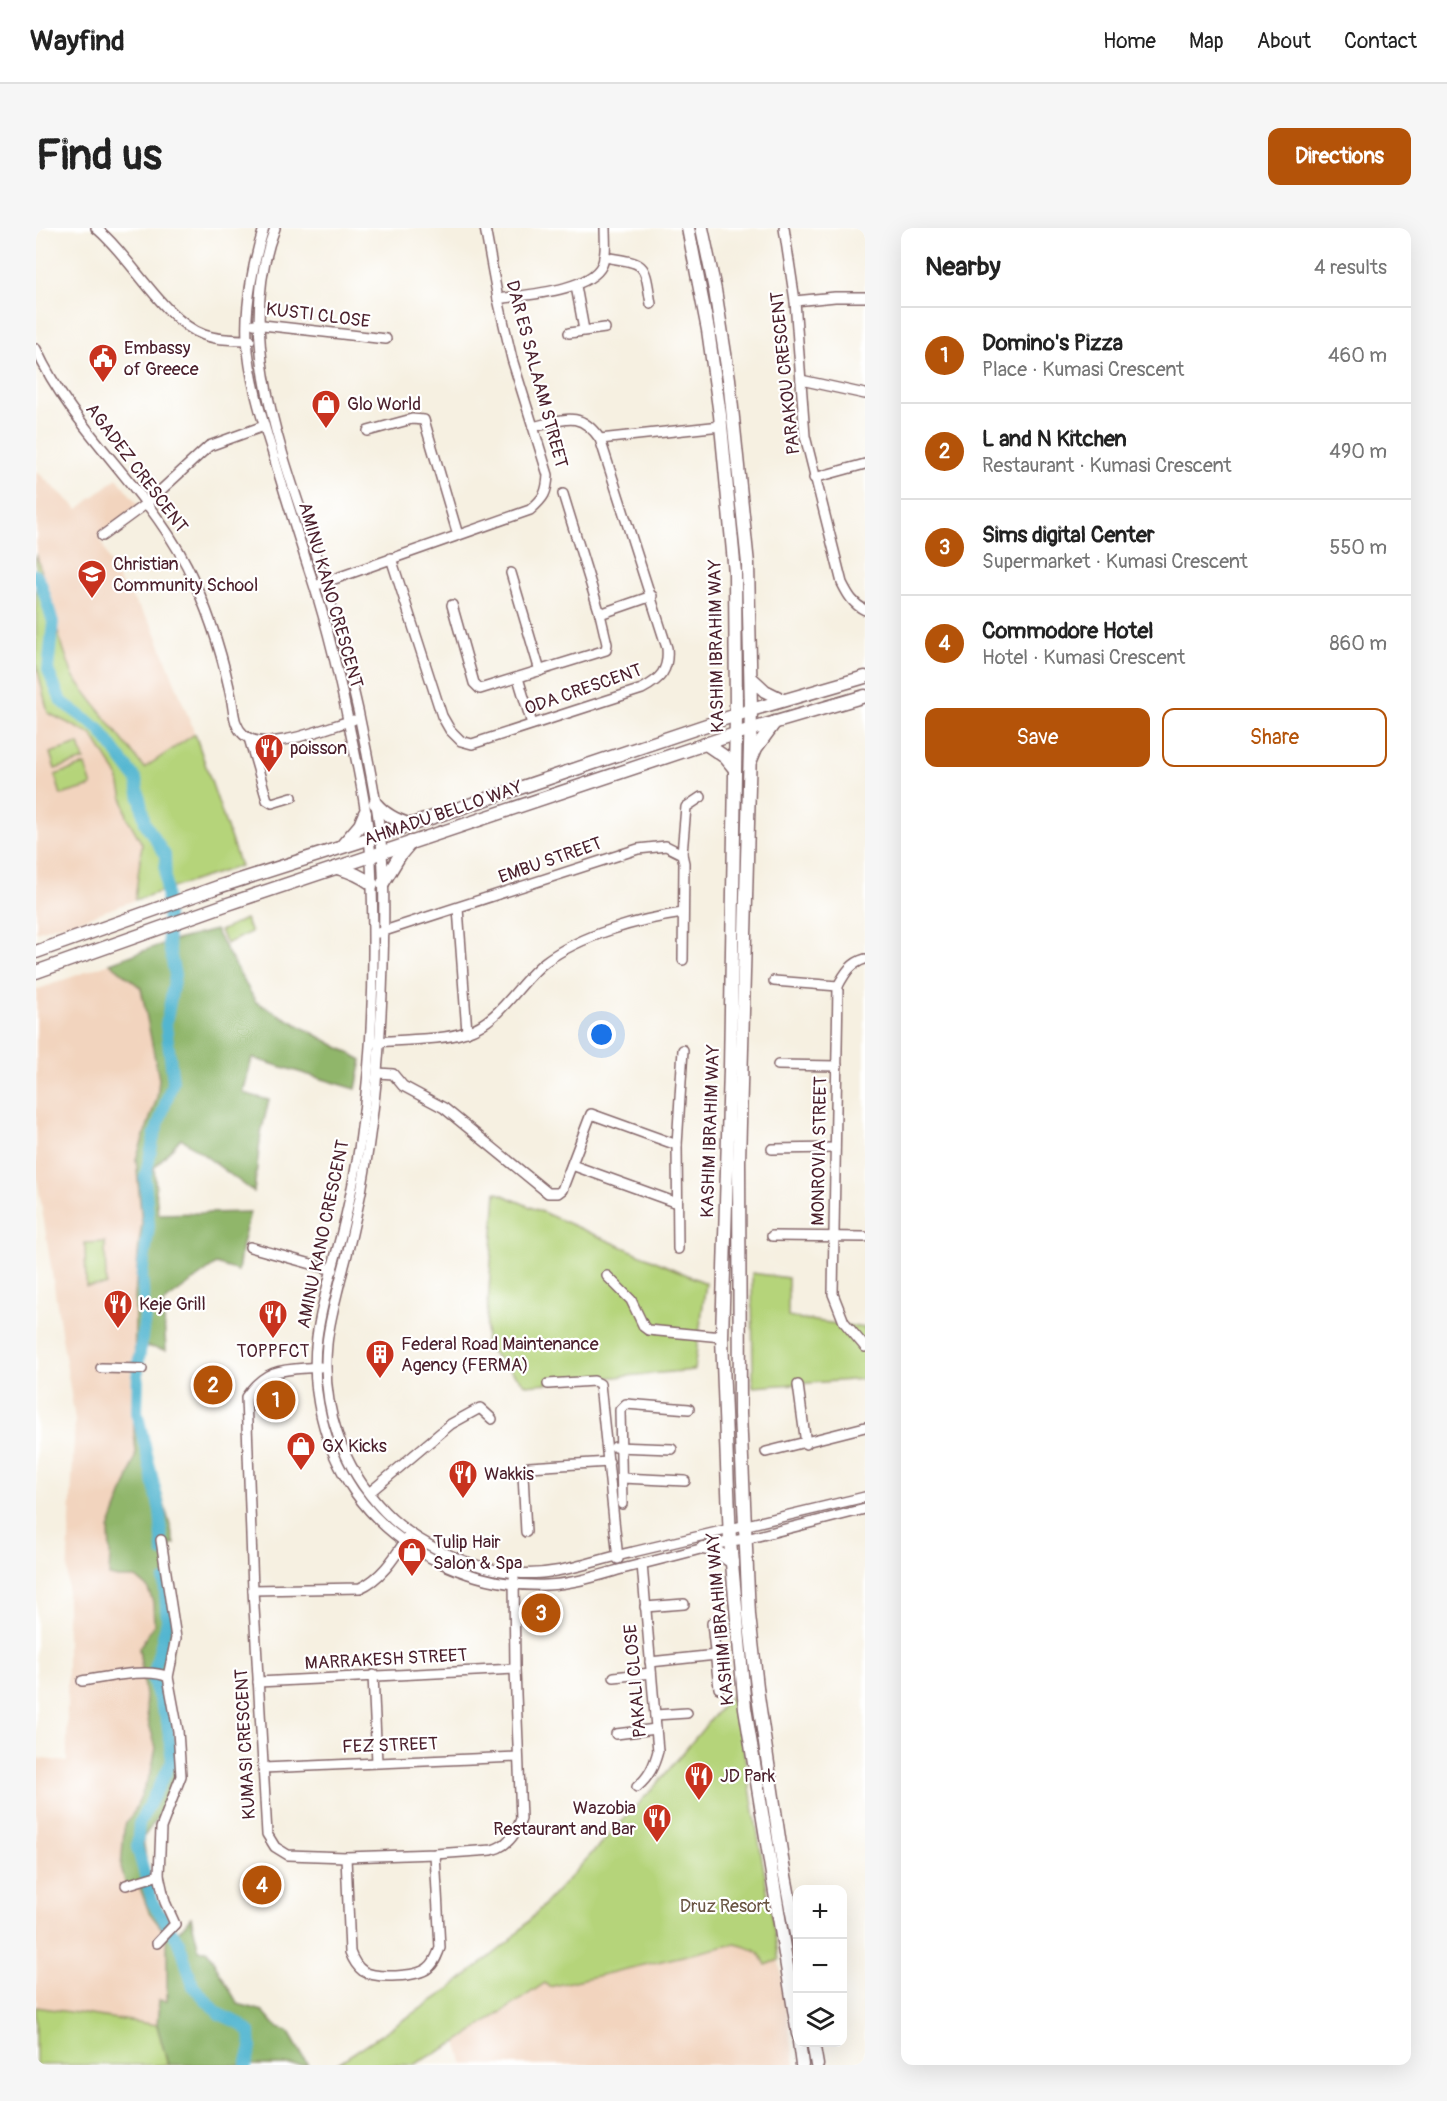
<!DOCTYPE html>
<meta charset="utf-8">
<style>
:root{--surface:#fff;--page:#f6f6f6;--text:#222;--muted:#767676;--line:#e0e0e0;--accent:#b45309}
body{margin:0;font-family:Pangolin,sans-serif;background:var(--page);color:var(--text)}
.controls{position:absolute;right:18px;bottom:18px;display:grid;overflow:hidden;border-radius:12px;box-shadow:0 6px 24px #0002}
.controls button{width:54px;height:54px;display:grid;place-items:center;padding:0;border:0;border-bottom:2px solid var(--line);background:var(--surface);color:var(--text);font:30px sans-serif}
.you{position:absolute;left:566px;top:807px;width:21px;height:21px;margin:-15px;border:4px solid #fff;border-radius:50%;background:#1a73e8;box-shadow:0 0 0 9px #1a73e833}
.badge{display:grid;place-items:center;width:39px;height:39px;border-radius:50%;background:var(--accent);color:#fff;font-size:20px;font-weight:700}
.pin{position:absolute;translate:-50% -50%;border:3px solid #fff;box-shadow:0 2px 6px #0006}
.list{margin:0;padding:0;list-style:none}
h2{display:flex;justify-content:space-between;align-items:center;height:78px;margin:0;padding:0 24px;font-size:26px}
h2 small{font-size:20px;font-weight:400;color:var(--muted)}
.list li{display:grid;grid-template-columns:39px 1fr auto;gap:18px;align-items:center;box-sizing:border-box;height:96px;padding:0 24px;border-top:2px solid var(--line)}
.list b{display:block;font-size:22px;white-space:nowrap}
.list p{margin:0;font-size:20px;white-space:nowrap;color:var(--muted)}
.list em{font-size:20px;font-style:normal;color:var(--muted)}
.actions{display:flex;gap:12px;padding:18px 24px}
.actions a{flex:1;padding:14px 0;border:2px solid var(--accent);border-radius:12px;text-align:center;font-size:21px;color:var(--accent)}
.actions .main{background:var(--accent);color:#fff}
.icon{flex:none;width:33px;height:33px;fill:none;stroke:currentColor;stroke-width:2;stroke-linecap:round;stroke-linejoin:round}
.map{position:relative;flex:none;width:829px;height:1837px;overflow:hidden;border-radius:12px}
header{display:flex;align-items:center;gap:36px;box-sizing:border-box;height:84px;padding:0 30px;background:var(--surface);border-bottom:2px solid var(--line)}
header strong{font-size:28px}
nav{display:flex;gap:33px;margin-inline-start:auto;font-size:21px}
.intro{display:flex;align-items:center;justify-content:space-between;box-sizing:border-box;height:144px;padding:0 36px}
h1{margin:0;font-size:42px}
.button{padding:15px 27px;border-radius:12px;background:var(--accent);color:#fff;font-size:21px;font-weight:700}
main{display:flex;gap:36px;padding:0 36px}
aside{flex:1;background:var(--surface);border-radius:12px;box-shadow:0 6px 24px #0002}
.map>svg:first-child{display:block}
.built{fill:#f2d4be}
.green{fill:#b5d47a;stroke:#807a52;stroke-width:1.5}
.forest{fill:#90b66a;stroke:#6d6a4a;stroke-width:1.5}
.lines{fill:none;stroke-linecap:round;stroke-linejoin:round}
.river{stroke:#52b6d0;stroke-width:12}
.minor-casing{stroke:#86686b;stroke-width:12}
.major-casing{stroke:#86686b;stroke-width:15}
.minor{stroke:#fff;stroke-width:9}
.major{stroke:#fff;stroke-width:12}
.labels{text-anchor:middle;stroke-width:4.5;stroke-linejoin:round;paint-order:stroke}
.street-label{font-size:18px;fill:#4a1f2b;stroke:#fff}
.poi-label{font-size:18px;fill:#4a1f2b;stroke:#fff;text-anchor:start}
.park-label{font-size:18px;fill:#6a5543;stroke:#fff}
</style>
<header>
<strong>Wayfind</strong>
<nav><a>Home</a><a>Map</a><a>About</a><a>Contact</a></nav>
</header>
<div class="intro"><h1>Find us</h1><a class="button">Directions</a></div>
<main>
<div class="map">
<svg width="829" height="1837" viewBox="0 0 829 1837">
<rect width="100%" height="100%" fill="#fff"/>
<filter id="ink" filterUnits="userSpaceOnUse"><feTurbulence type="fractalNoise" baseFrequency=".0167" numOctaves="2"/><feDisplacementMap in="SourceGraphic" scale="12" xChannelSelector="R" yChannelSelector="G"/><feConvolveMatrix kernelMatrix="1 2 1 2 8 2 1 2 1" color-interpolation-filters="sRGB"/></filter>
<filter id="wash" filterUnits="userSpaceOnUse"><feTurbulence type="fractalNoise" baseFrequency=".008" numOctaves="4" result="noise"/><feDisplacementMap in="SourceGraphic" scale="24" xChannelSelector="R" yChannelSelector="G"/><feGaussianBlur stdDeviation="1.35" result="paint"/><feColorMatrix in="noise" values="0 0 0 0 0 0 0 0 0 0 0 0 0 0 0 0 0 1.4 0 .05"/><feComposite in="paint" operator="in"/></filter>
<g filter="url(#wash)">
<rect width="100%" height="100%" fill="#f6f0e1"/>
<g class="built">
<polygon points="0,243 42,281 81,250 103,278 64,309 78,346 117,398 159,506 108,540 37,448 24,411 0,325"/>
<polygon points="0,435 12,485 56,507 82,548 91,589 106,616 99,672 34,696 21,697 0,704"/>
<polygon points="74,735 105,760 123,851 121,870 100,931 106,996 103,1015 100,1136 98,1204 100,1225 74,1326 73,1348 82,1350 100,1350 111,1358 117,1374 118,1397 103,1420 112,1492 120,1520 115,1544 98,1584 90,1595 103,1657 113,1684 127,1702 131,1716 131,1773 123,1772 121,1797 0,1779 0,1530 31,1534 31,1350 39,1192 0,943 0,762"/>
<polygon points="699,1716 718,1720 728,1731 730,1736 743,1732 759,1837 428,1837 421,1814 509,1755 513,1759"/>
</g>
<g class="green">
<polygon points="0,325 24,411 37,448 108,540 159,506 204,638 99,672 106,616 91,589 82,548 56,507 12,485 0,435"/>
<polygon points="43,516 48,532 19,541 14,525"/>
<polygon points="49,537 56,558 25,567 19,547"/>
<polygon points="209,691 215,704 190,716 184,703"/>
<polygon points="460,964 670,1055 658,1142 490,1157 449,1118"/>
<polygon points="69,1014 70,1057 50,1058 49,1015"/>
<polygon points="716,1045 752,1050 752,1089 829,1100 829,1151 717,1159"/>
<path d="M698 1464 743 1732 730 1737C724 1722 713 1719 699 1716L513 1759 509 1755 421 1814 377 1837H299L407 1766 474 1713 619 1558Z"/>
<polygon points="0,1779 121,1797 132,1837 0,1837"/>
</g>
<path class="forest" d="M179 702 220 774 326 832 320 861 216 830 207 865 233 872 225 905 218 964 145 910 118 940 122 986 214 984 206 1016 202 1043 180 1036 127 1075 130 1122 108 1118 103 1184 139 1316 135 1317 137 1411 134 1433 125 1445C131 1472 146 1525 141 1550 138 1570 118 1594 107 1610 112 1643 113 1683 142 1704L155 1689 163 1722H171L202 1776 227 1783 242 1800 252 1803 272 1837H132L121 1797 123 1772 131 1773V1716L127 1702 113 1684 103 1657H90L85 1640 88 1602 90 1595 98 1584 115 1544 120 1520 112 1492 103 1420 118 1397 117 1374 111 1359 100 1350H82L73 1348 74 1326 73 1301 94 1246 100 1225 98 1204 99 1067 103 1015 106 996 100 931 121 870 123 851 105 760 74 735 132 714Z"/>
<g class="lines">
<g class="river">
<polyline points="0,347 5,355 17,394 12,442 25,473 63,501 100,551 109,595 129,627 132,714 139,747 130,797 137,853 118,909 109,950 113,998 106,1047 109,1089 102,1138 101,1184 124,1283 127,1324"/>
<polyline points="128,1353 131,1393 116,1451 131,1493 136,1533 103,1596 101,1619 117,1675 144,1716 157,1758 183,1786 203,1795 214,1804 215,1820 210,1837"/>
</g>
</g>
</g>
<g filter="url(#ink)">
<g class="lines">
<g class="minor-casing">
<g id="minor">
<path d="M60 0C94 27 128 93 168 107 182 112 200 112 214 112"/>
<path d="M228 0C218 31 209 77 211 110 213 149 225 188 237 226 250 270 264 314 278 357 294 407 305 456 315 507 324 548 333 592 335 634 339 722 338 812 326 899 322 933 315 967 307 1000 298 1036 286 1072 281 1109 274 1162 288 1219 318 1263 361 1324 437 1360 511 1357 536 1356 561 1348 586 1341 622 1332 658 1323 694 1313L710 1311 829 1281"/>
<path d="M239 0C194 116 255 245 289 356 306 412 320 468 331 526 337 558 344 592 346 625 349 662 348 699 347 736 345 813 339 888 325 964 319 994 312 1024 304 1053 299 1074 293 1095 291 1116 285 1178 306 1240 349 1284 381 1317 435 1341 480 1345 520 1349 558 1332 597 1324 674 1305 752 1288 829 1269"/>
<path d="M748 0 759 73 769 208 806 355C812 367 817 376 829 382"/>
<path d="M568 29C612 36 608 34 615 76"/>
<polyline points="540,58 548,102"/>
<path d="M462 71C488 67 554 63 566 37 571 26 569 12 569 0"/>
<polyline points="759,73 799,69 829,69"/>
<polyline points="218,96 350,111"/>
<polyline points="533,105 569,100"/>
<path d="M0 121C39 207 120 266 158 353 175 391 188 432 196 474 198 486 198 498 208 507 230 526 291 499 317 492"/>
<polyline points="765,152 829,166"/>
<polyline points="332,203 376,191 388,192 422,307"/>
<polyline points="564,211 685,198"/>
<polyline points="778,250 829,236"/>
<polyline points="66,308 111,275 173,218 228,198"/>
<path d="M355 330 406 488 414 502 425 513 436 516 606 461C625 451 633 442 631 420L564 211C543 181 528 192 497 199"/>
<polyline points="475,345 504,443"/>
<path d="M284 356 494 282C508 270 511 265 512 247L476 131 462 71 449 0"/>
<polyline points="416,377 438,455 444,461 570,422 571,416 564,386 527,266"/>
<polyline points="564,386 616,368"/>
<polyline points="482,450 496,496"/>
<polyline points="213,510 231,572 236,575 256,569"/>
<polyline points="646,626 650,579 665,569"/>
<polyline points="422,680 431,804"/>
<polyline points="342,705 602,621 630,618 646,626 648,635 647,732"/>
<path d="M829 731C815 735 809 745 802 758L797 1066 808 1094 829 1119"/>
<polyline points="738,753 802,758"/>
<path d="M339 814C367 811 404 813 430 804 465 793 482 755 509 734 545 707 603 691 647 685"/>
<polyline points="742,837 801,838"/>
<polyline points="342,845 357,846 367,858 408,880 512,965 522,965 526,962 555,886 641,917"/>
<polyline points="736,921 799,920"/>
<polyline points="536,937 641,975"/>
<polyline points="736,1008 829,1009"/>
<polyline points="214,1019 297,1042"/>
<polyline points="642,1021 641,917 647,822"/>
<polyline points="571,1048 595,1072 608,1099 612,1102 686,1109"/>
<path d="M284 1139C251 1142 231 1138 210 1169L217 1362 231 1606 239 1619 252 1627 310 1629 399 1626 456 1622C472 1618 480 1606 485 1591L479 1441 478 1351"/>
<polyline points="65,1140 106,1141"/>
<polyline points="512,1156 558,1153 564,1156 582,1331"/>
<polyline points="762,1157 770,1216"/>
<polyline points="579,1219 636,1221"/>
<polyline points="730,1224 829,1199"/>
<polyline points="586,1250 649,1253"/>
<polyline points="333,1265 415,1196 444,1180 456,1191"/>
<polyline points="586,1276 584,1182 590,1176 653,1181"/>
<polyline points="490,1304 487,1246 493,1239 573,1234"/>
<polyline points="125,1312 140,1410 132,1449"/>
<path d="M217 1362 324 1360C346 1350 358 1330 371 1310"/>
<polyline points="609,1379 648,1376"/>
<polyline points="676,1395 683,1460"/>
<polyline points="614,1434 680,1427"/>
<polyline points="337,1447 341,1534"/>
<polyline points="578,1449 615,1445"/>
<path d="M46 1453C67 1450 114 1439 132 1449L142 1503 145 1548 125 1600 123 1647 129 1674 139 1696 121 1715"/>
<polyline points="222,1454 479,1441"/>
<polyline points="619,1487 651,1485"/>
<polyline points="580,1506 620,1501"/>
<polyline points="227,1540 482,1529"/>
<path d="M601 1559C613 1549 618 1538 622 1523L606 1336"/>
<path d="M310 1629 314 1724C317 1732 320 1738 327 1743 339 1751 381 1749 392 1740 399 1735 401 1727 404 1720L399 1626"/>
<polyline points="90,1657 123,1647"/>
</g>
</g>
<g class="major-casing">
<g id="major">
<polyline points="652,0 672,102 684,187 699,345 700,487 694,841 686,1109 694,1313 709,1480 762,1806"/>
<polyline points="666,0 679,62 693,151 712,336 715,482 703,933 704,1186 713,1387 722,1468 747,1637 762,1717"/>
<polyline points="715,450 729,463 747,472"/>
<polyline points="670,516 689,529 698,540"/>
<polyline points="715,532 720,520 739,494"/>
<path d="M339 575C349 587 360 592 375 597"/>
<polyline points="306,618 324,597 329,585"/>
<path d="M301 640C314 643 325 648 336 656"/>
<polyline points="347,655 364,627 375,614"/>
<polyline points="0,724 182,659 344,607 715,482 829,449"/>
<polyline points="0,744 189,677 699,506 829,468"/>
<polyline points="667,1320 678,1322 696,1334"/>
<polyline points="763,1814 766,1837"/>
<polyline points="777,1814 781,1837"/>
</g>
</g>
<use href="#minor" class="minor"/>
<use href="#major" class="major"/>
</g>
</g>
<defs>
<g id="civic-pin" transform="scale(1.5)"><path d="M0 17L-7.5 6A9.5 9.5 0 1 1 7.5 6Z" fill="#c8321e" stroke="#fff"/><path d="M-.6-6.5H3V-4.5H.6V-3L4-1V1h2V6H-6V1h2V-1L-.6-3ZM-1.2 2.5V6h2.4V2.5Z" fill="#fff"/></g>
<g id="shop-pin" transform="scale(1.5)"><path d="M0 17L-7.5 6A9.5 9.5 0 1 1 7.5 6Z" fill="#c8321e" stroke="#fff"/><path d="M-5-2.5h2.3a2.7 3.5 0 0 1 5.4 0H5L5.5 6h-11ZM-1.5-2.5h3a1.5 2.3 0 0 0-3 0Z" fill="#fff"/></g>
<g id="school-pin" transform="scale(1.5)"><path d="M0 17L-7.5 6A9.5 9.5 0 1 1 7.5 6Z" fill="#c8321e" stroke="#fff"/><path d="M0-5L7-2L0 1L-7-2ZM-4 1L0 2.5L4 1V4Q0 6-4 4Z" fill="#fff"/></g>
<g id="restaurant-pin" transform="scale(1.5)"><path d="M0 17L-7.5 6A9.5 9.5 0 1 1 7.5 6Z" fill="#c8321e" stroke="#fff"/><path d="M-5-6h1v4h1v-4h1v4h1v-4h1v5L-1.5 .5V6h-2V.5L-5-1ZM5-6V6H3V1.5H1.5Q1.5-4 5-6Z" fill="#fff"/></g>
<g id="building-pin" transform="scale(1.5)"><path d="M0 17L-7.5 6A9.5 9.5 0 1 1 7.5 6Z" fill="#c8321e" stroke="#fff"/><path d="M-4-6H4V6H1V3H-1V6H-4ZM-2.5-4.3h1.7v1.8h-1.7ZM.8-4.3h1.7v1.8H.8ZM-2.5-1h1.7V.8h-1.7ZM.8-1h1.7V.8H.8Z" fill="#fff"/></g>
</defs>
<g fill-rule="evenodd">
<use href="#civic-pin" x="67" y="130"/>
<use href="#shop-pin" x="290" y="176"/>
<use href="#school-pin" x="56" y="346"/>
<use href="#restaurant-pin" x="233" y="520"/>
<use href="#restaurant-pin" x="82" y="1076"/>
<use href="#restaurant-pin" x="237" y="1086"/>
<use href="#building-pin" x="344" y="1126"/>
<use href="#shop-pin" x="265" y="1218"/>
<use href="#restaurant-pin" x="427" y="1246"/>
<use href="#shop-pin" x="376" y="1324"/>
<use href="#restaurant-pin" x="663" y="1548"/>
<use href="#restaurant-pin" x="621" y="1590"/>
</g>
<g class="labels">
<g class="street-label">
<text transform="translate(282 87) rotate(7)" y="6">KUSTI CLOSE</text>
<text transform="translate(749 145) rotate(-96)" y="6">PARAKOU CRESCENT</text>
<text transform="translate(501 146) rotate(75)" y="6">DAR ES SALAAM STREET</text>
<text transform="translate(101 240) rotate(53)" y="6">AGADEZ CRESCENT</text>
<text transform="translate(295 367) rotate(74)" y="6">AMINU KANO CRESCENT</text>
<text transform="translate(680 418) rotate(-91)" y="6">KASHIM IBRAHIM WAY</text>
<text transform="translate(547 461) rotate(-19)" y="6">ODA CRESCENT</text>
<text transform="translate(407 585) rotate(-19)" y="6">AHMADU BELLO WAY</text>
<text transform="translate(514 632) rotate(-19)" y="6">EMBU STREET</text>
<text transform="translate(674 903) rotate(-88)" y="6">KASHIM IBRAHIM WAY</text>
<text transform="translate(783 923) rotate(-89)" y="6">MONROVIA STREET</text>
<text transform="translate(287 1006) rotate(-78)" y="6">AMINU KANO CRESCENT</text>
<text transform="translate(684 1391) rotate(-95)" y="6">KASHIM IBRAHIM WAY</text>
<text transform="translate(350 1431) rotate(-3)" y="6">MARRAKESH STREET</text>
<text transform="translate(599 1453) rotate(-95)" y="6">PAKALI CLOSE</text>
<text transform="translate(209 1516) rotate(-93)" y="6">KUMASI CRESCENT</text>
<text transform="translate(354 1517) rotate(-2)" y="6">FEZ STREET</text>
</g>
<g class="poi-label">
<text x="88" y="126">Embassy<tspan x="88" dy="21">of Greece</tspan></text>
<text x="311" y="182">Glo World</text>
<text x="77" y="342">Christian<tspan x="77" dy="21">Community School</tspan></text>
<text x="254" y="526">poisson</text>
<text x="103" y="1082">Keje Grill</text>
<text x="365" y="1122">Federal Road Maintenance<tspan x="365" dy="21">Agency (FERMA)</tspan></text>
<text x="237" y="1129" text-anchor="middle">TOPPFCT</text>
<text x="286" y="1224">GX Kicks</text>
<text x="448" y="1252">Wakkis</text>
<text x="397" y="1320">Tulip Hair<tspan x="397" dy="21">Salon &amp; Spa</tspan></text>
<text x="684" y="1554">JD Park</text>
<text x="600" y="1586" text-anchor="end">Wazobia<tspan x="600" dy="21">Restaurant and Bar</tspan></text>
</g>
<g class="park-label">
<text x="689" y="1684">Druz Resort</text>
</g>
</g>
</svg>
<div class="controls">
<button>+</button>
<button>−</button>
<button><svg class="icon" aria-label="layers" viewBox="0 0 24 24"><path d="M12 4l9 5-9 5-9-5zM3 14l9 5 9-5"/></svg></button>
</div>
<div class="you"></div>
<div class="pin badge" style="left:240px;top:1172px">1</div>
<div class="pin badge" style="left:177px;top:1157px">2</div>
<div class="pin badge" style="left:505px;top:1385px">3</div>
<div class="pin badge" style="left:226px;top:1657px">4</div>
</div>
<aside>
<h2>Nearby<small>4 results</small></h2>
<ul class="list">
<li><span class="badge">1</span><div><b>Domino's Pizza</b><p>Place · Kumasi Crescent</p></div><em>460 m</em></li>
<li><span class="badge">2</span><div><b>L and N Kitchen</b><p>Restaurant · Kumasi Crescent</p></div><em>490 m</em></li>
<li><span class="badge">3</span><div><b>Sims digital Center</b><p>Supermarket · Kumasi Crescent</p></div><em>550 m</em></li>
<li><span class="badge">4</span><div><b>Commodore Hotel</b><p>Hotel · Kumasi Crescent</p></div><em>860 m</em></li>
</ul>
<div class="actions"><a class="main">Save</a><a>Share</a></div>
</aside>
</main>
